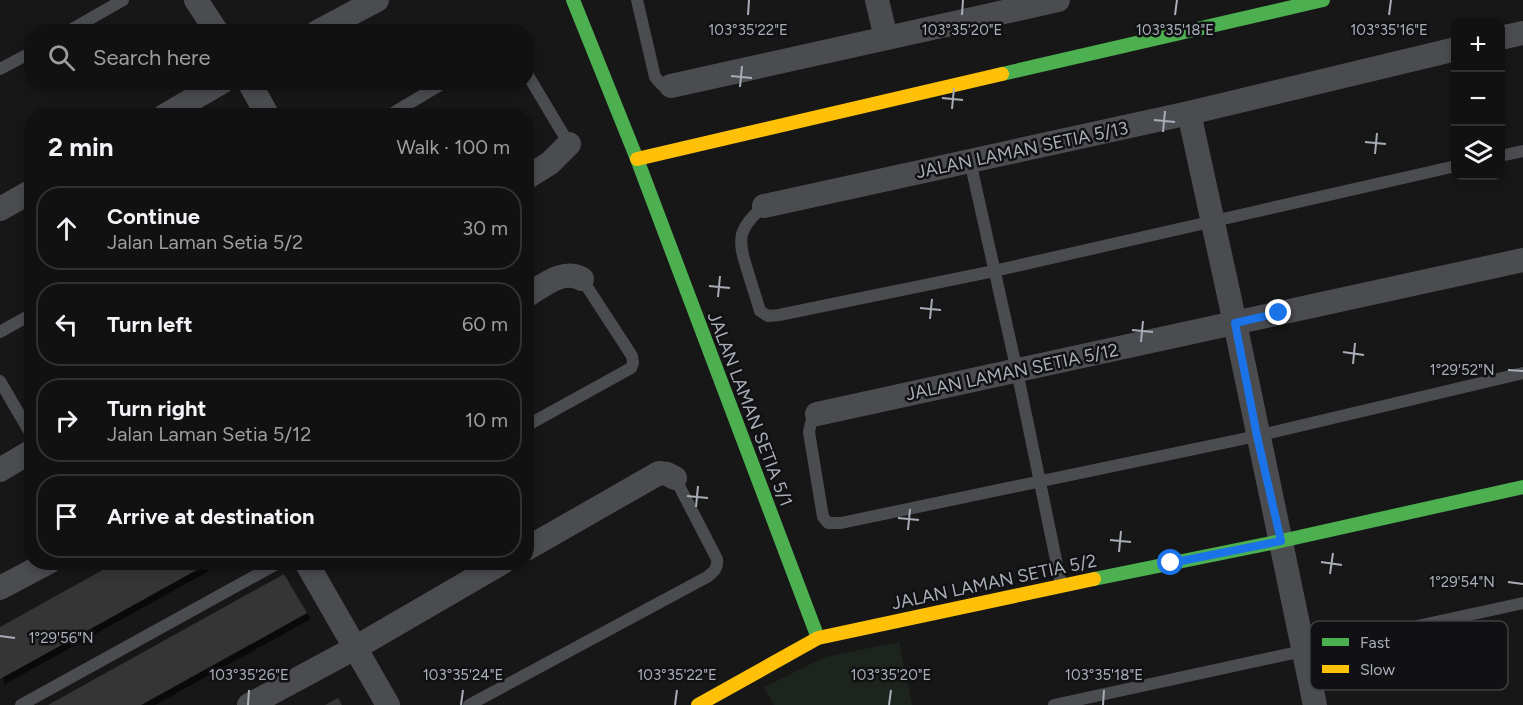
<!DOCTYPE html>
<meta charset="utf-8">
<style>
:root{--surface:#111;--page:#1e1f1f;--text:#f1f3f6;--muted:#9c9d9f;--line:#303131}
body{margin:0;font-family:Figtree,sans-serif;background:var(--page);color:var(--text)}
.controls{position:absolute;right:18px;top:18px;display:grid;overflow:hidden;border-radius:12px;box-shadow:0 3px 9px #0003}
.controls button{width:54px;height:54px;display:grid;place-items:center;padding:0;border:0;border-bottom:2px solid var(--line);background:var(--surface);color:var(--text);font:30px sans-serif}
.stop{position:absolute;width:18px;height:18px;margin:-14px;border:4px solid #1a73e8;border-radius:50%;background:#fff}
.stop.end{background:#1a73e8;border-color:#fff;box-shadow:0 2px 6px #0008}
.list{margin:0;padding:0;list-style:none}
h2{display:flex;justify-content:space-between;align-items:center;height:78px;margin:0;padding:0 24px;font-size:26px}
h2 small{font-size:20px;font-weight:400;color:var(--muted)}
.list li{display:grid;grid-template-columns:39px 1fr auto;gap:18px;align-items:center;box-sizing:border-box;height:84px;margin:0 12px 12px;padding:0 12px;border:2px solid var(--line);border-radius:24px}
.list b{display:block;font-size:22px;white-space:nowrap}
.list p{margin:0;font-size:20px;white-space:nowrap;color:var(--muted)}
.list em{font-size:20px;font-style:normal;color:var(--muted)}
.icon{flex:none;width:33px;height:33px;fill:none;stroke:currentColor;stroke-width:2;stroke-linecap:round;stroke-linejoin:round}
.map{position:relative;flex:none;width:1523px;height:705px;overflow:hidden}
.search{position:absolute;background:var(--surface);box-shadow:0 3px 9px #0003;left:24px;top:24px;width:510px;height:66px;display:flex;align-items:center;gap:15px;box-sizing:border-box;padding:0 21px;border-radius:24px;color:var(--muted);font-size:22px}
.panel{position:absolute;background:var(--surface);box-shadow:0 3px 9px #0003;left:24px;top:108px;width:510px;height:462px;border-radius:24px}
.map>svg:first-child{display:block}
.green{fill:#1d241e}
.building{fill:#353536;filter:url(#shadow)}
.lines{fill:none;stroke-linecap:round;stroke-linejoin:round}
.lane{stroke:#4b4c50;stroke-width:12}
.street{stroke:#4b4c50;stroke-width:24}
.fast{stroke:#4caf50;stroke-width:14}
.slow{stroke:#ffc107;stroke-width:14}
.route{stroke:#1a73e8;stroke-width:8}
.ticks{fill:none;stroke:#a8adb8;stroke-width:2}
.labels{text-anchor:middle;stroke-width:5;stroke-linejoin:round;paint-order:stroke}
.street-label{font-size:18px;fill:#a8adb8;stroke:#111113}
.key{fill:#111113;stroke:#3e4045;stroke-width:1.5}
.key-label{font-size:16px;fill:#a8adb8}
.ticks-label{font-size:15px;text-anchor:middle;fill:#a8adb8;stroke:#111113;stroke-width:5;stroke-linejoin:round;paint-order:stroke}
</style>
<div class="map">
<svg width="1523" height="705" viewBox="0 0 1523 705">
<defs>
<filter id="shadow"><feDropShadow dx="3.5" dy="6" stdDeviation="0" flood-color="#0009"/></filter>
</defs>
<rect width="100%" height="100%" fill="#171717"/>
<polygon class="green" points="899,642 912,705 774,705 764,687 825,657"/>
<g class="building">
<polygon points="117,562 211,562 0,679 0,627"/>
<polygon points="284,574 307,613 141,705 48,705"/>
<polygon points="338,698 342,705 325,705"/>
</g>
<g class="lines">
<g class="lane">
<polyline points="637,0 655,77 662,85 671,86"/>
<polyline points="67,32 123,0"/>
<polyline points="0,69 32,52"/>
<polyline points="526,72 569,144"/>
<polyline points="388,116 445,82"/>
<polyline points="1500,156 1523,151"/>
<polyline points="970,161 1017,371 1061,584"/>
<path d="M764 206C738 228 737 239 747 269 751 283 756 297 760 311L768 316 779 315 994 271 1456 166"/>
<polyline points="0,332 32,314"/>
<polyline points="0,381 32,436"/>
<polyline points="817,414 811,423 809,432 823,517 828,523 841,523 1257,436 1523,373"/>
<polyline points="526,426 631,368 633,363 632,356 582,279"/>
<polyline points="21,705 280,562"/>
<path d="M469 705 707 577C714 572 718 568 717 559L675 478"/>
<polyline points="1054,705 1523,603"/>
</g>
<g class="street">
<polyline points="196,0 217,32"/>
<polyline points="877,0 886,38"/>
<polyline points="317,32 377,0"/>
<polyline points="1500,38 1523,33"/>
<polyline points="249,82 268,116"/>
<polyline points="671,86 1058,0"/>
<polyline points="1189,113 1235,323 1315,705"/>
<polyline points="164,116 222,82"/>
<polyline points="526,178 550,163 569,144"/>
<polyline points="764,206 1189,113 1456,49"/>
<polyline points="0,209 32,191"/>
<path d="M526 296C543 286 563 268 582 279"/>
<polyline points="817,414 1523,260"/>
<polyline points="0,470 32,451"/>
<polyline points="526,549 659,473 667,474 675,478"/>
<polyline points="306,562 388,705"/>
<polyline points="0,588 49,562"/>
<polyline points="249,705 355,648 503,562"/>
</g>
<g class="fast">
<polyline points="573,0 637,159 818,638"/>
<polyline points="1002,74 1323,0"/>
<polyline points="1094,579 1281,541 1523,487"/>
</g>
<g class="slow">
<polyline points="637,159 1002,74"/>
<polyline points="698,705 818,638 1094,579"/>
</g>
</g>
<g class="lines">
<polyline class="route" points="1171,563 1281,541 1257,436 1235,323 1279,313"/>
</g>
<path class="ticks" d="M748 15 749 0M962 15 963 0M1175 15 1177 0M1389 15 1391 0M731 76 752 78M740 87 742 66M942 98 963 100M952 109 954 88M1154 120 1175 122M1163 132 1165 111M1365 142 1386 144M1375 154 1377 133M709 286 730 288M718 297 720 276M920 308 941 310M930 319 932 299M1132 330 1153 332M1141 342 1143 321M1343 352 1364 355M1353 364 1355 343M1508 370 1523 371M687 496 708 498M696 507 698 486M898 518 919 520M908 530 910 509M1110 540 1131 542M1119 552 1121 531M1321 562 1342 565M1330 574 1333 553M1508 582 1523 584M0 636 15 638M248 705 249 690M461 705 463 690M675 705 677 690M889 705 891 690M1103 705 1104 690"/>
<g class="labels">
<g class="street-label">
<text transform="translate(1022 150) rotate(-12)" y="6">JALAN LAMAN SETIA 5/13</text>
<text transform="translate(1012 372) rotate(-12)" y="6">JALAN LAMAN SETIA 5/12</text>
<text transform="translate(750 409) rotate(69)" y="6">JALAN LAMAN SETIA 5/1</text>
<text transform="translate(994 582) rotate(-12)" y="6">JALAN LAMAN SETIA 5/2</text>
</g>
</g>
<rect x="1310" y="621" width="198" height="69" rx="9" class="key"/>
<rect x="1322" y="638" width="27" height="8" fill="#4caf50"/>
<rect x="1322" y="665" width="27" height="8" fill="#ffc107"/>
<g class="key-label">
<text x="1360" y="648">Fast</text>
<text x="1360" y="675">Slow</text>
</g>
<g class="ticks-label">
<text x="748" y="35">103°35'22"E</text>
<text x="962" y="35">103°35'20"E</text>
<text x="1175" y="35">103°35'18"E</text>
<text x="1389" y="35">103°35'16"E</text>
<text x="1462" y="375">1°29'52"N</text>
<text x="1462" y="587">1°29'54"N</text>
<text x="61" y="643">1°29'56"N</text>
<text x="249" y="680">103°35'26"E</text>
<text x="463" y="680">103°35'24"E</text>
<text x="677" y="680">103°35'22"E</text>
<text x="891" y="680">103°35'20"E</text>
<text x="1104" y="680">103°35'18"E</text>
</g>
</svg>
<div class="controls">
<button>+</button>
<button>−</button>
<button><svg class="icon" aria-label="layers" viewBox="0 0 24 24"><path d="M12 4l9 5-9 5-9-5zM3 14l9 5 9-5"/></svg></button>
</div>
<div class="stop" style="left:1171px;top:563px"></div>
<div class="stop end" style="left:1279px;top:313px"></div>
<div class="search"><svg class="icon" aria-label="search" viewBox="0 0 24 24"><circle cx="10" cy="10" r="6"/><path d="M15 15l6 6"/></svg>Search here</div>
<section class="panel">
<h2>2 min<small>Walk · 100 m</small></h2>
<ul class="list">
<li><svg class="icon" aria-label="ahead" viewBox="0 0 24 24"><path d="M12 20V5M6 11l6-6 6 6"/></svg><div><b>Continue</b><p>Jalan Laman Setia 5/2</p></div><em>30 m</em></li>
<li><svg class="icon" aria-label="left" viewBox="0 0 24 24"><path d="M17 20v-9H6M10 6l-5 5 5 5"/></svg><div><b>Turn left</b></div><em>60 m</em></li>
<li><svg class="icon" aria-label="right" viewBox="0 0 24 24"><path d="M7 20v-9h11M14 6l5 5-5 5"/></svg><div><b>Turn right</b><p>Jalan Laman Setia 5/12</p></div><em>10 m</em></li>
<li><svg class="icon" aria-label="arrive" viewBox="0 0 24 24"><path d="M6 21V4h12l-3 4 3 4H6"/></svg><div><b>Arrive at destination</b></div></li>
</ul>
</section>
</div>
